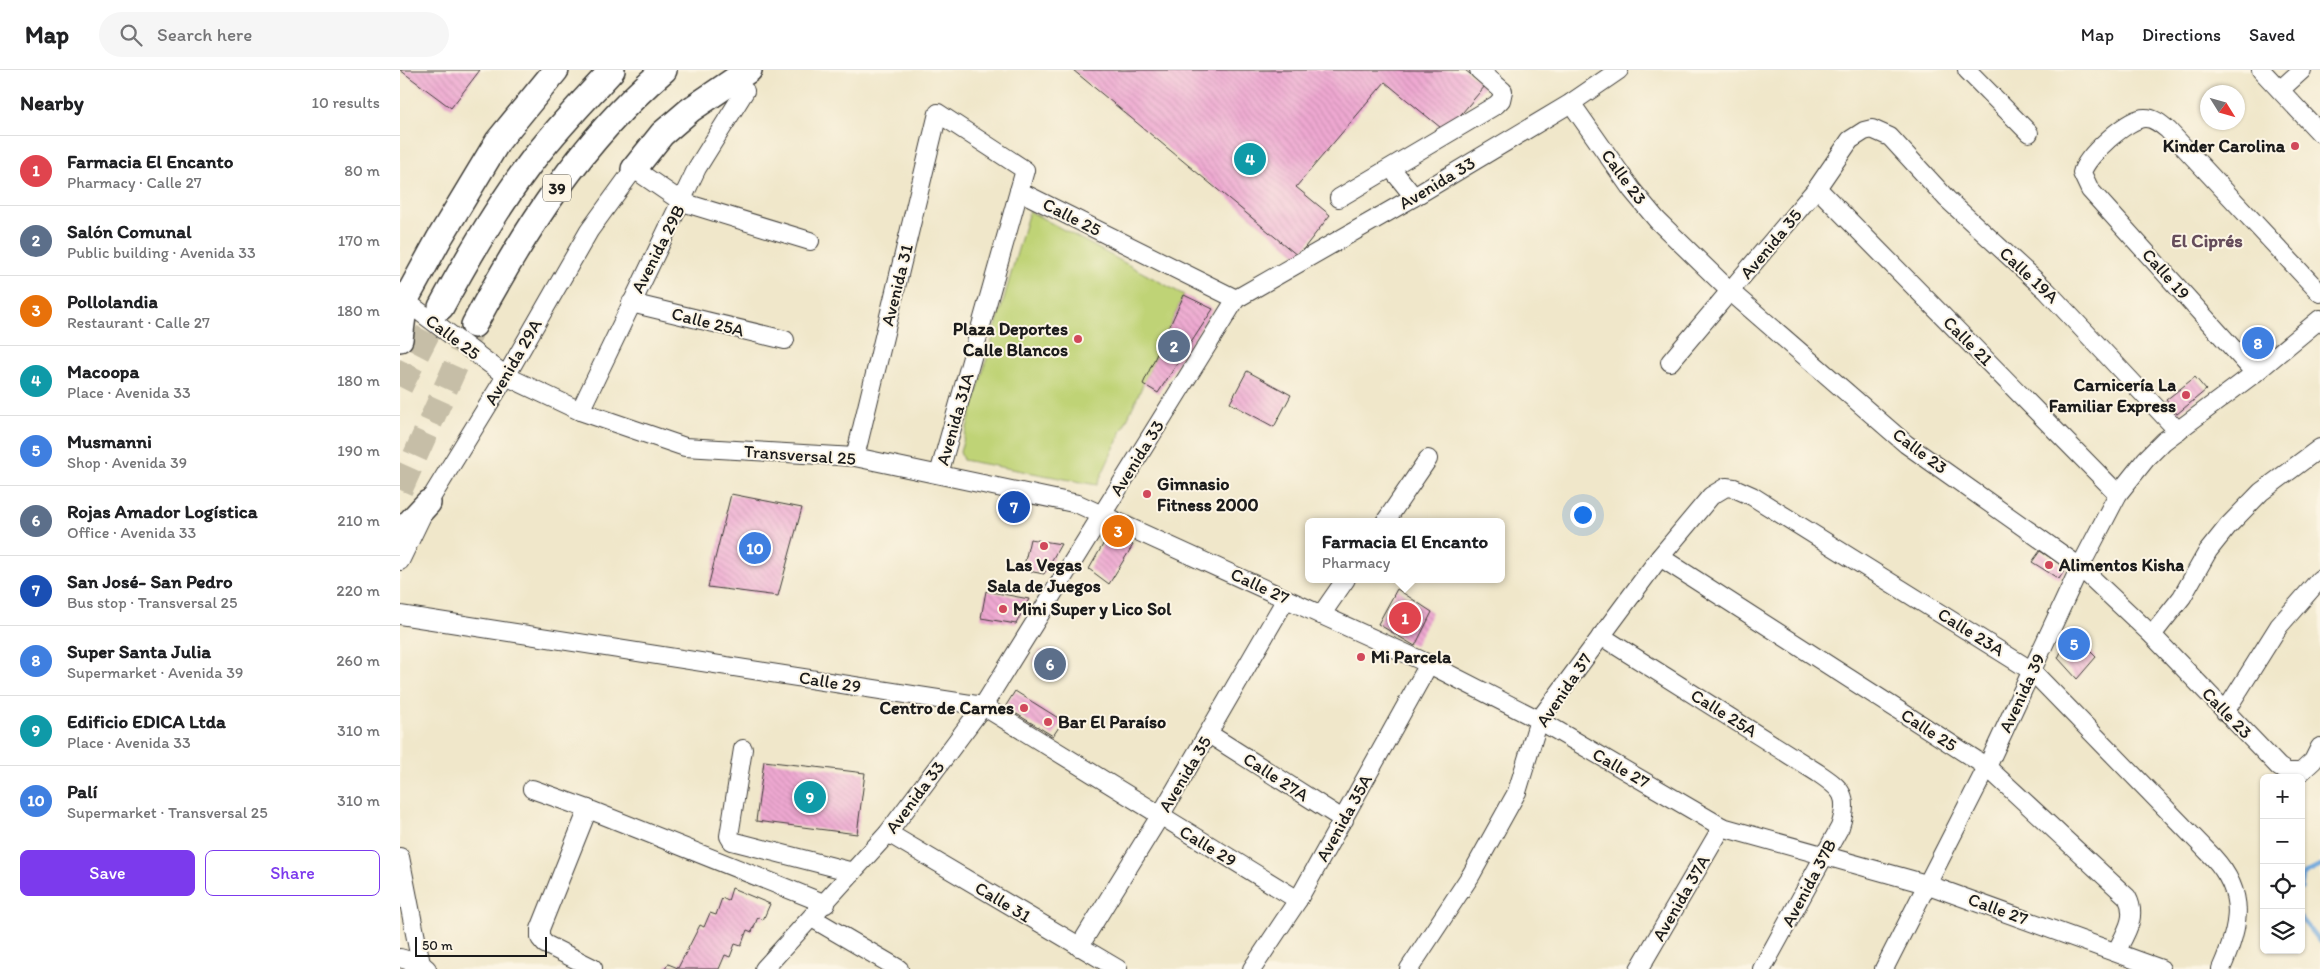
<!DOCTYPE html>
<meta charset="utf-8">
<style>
:root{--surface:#fff;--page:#f6f6f6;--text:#202124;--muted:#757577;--line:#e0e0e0;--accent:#7c3aed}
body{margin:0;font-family:Itim,sans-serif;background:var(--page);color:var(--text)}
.controls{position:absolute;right:15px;bottom:15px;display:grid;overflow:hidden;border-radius:8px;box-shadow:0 1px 4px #0004}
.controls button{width:45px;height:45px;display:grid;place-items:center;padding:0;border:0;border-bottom:1px solid var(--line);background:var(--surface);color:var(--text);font:25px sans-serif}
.compass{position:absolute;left:1800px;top:15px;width:45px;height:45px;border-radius:50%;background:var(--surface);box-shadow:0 1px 4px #0004;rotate:127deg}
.scale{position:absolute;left:15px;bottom:12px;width:132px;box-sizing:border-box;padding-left:5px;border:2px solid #1c1c1c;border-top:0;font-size:14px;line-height:18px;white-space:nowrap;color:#1c1c1c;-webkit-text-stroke:4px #fcf5e5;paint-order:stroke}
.you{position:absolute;left:1182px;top:444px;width:18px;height:18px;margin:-12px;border:4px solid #fff;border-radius:50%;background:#1a73e8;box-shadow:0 0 0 8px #1a73e833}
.badge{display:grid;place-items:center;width:32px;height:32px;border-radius:50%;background:var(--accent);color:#fff;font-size:16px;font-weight:700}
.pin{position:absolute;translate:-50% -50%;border:2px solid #fff;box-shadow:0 1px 5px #0006}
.popup{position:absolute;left:905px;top:448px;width:200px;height:65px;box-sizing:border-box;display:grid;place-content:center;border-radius:8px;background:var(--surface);filter:drop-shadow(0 1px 4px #0005);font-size:16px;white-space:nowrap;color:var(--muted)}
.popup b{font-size:19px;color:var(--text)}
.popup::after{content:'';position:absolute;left:50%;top:100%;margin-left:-10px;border:10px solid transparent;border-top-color:var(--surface)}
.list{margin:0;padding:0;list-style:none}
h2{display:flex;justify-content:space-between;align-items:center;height:65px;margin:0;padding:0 20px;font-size:21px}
h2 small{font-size:16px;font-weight:400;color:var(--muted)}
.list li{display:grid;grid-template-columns:32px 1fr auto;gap:15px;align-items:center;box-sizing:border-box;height:70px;padding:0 20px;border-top:1px solid var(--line)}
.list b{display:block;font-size:19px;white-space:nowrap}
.list p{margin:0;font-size:16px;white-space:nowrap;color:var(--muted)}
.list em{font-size:16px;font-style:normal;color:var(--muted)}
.actions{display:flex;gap:10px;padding:15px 20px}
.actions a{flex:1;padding:11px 0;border:1px solid var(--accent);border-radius:8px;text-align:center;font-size:18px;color:var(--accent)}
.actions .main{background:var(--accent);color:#fff}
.icon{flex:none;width:28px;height:28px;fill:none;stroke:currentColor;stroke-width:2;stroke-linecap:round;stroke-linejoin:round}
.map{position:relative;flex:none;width:1920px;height:899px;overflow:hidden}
header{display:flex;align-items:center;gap:30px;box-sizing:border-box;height:70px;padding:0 25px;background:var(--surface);border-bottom:1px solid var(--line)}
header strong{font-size:24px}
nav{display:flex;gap:28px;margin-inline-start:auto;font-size:18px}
.search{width:350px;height:45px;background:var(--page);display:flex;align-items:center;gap:12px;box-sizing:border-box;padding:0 18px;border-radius:28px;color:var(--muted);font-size:19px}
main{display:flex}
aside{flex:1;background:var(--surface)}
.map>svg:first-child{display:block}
.grass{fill:#bfd376;stroke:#6e7849}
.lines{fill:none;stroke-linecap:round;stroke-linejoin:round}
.stream{stroke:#6ba5db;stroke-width:5}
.building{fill:url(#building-back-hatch)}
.highway-tunnel{stroke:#c6bea7;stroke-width:25;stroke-dasharray:25 12;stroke-linecap:butt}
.minor-casing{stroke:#3c3a36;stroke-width:20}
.highway-casing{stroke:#3c3a36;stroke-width:28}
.minor{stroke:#fff;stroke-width:18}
.highway{stroke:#fff;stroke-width:25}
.poi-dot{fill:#d1495b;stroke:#fcf5e5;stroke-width:2}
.labels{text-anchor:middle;stroke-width:4;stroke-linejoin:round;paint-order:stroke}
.shield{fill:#fcf5e5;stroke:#5f5d58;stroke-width:1}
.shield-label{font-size:16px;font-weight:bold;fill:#1c1c1c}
.poi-label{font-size:18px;font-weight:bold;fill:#1c1c1c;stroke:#fcf5e5;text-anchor:start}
.street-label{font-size:18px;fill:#1c1c1c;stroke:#fcf5e5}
.neighbourhood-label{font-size:19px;font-weight:bold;fill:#664d5b;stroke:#fcf5e5}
</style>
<header>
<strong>Map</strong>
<div class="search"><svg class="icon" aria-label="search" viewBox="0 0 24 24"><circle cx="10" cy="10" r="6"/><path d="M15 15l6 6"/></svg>Search here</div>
<nav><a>Map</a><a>Directions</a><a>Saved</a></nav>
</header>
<main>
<aside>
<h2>Nearby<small>10 results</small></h2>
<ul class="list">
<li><span class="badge" style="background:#e0444e">1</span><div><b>Farmacia El Encanto</b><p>Pharmacy · Calle 27</p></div><em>80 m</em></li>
<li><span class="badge" style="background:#5c6f8a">2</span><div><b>Salón Comunal</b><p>Public building · Avenida 33</p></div><em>170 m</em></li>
<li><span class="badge" style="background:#e8710a">3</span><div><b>Pollolandia</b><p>Restaurant · Calle 27</p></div><em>180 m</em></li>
<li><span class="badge" style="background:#0f9aa8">4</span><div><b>Macoopa</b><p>Place · Avenida 33</p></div><em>180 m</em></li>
<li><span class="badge" style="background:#3f7fe0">5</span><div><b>Musmanni</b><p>Shop · Avenida 39</p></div><em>190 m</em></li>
<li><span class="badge" style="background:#5c6f8a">6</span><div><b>Rojas Amador Logística</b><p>Office · Avenida 33</p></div><em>210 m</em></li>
<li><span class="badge" style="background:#1a4fb4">7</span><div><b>San José- San Pedro</b><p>Bus stop · Transversal 25</p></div><em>220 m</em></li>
<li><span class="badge" style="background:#3f7fe0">8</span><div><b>Super Santa Julia</b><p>Supermarket · Avenida 39</p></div><em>260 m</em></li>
<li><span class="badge" style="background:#0f9aa8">9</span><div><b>Edificio EDICA Ltda</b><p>Place · Avenida 33</p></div><em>310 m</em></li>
<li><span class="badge" style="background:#3f7fe0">10</span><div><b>Palí</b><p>Supermarket · Transversal 25</p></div><em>310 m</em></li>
</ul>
<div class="actions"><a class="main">Save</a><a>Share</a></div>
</aside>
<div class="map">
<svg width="1920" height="899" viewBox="0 0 1920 899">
<defs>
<pattern id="building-back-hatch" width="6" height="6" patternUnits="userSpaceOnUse" patternTransform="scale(1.25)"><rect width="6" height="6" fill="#eea8d1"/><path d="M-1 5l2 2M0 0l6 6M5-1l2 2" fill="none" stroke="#cc90b3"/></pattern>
</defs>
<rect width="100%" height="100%" fill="#fcf5e5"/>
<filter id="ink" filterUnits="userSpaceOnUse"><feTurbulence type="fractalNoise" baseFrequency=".02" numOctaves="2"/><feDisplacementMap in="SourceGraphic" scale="10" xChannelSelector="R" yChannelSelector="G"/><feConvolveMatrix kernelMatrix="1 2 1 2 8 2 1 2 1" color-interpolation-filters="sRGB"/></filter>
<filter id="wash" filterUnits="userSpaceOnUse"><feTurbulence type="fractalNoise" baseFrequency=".0096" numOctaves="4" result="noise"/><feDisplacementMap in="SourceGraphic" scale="20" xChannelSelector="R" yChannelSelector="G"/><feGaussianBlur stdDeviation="1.12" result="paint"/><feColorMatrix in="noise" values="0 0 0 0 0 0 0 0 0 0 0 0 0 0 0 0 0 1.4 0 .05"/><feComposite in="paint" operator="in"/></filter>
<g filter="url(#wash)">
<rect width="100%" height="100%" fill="#f0e7ca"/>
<polygon class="grass" points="629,141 784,225 697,415 563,390 560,382"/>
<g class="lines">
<g class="stream">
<polyline points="1901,819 1903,805 1920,796"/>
<polyline points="1901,848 1920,872"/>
</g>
</g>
<g id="blocks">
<g class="building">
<polygon points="0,0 80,0 51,38"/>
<polygon points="673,0 1065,0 1085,16 1046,62 985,12 896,117 930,145 898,186"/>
<polygon points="784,225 813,239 758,323 743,314"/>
<polygon points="1862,260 1872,271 1853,286 1844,275"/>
<polygon points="847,301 891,325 874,357 830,333"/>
<polygon points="1795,307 1806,320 1777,344 1766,330"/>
<polygon points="331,424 402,438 378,526 308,517"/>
<polygon points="709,464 733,475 709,514 689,499"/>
<polygon points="630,469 661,474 644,504 623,500"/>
<polygon points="1640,481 1666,498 1659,509 1632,492"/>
<polygon points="997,519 1032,542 1015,576 978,554"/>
<polygon points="586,521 629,529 616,554 581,548"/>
<polygon points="1671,562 1696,587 1677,609 1658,588"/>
<polygon points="640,580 666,596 660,607 633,591"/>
<polygon points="615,621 663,651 653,666 605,637"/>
<polygon points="364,691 465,703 457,764 356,751"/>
<polygon points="332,818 370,834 363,850 358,847 352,862 347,860 341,876 335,874 330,887 325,885 319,899 265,899 268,894 278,898 300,855 304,857 310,843 316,845 322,828 328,831"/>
</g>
</g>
</g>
<g filter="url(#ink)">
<use href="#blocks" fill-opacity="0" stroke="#3c3a36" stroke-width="1"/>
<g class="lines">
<g class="highway-tunnel">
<polyline points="0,317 41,237"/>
<polyline points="0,420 74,255"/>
</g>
<g class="minor-casing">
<g id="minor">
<polyline points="1567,0 1629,63"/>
<polyline points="1861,0 1920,63"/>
<polyline points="1880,20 1902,0"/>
<polyline points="1171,33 1232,120 1257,150 1331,222 1506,374 1680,497 1752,565 1879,697 1887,702 1901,702 1913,691 1920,677"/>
<polyline points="991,98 1014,127"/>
<polyline points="1417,118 1718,424"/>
<polyline points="939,128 1096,35 1101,30 1103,21 1079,0"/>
<polyline points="0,227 106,306 180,341 285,377 455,387 678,434 1029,594 1139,650 1322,757 1526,814 1761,899"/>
<polyline points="231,233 385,270"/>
<polyline points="1270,292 1417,118 1450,70 1464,61 1472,59 1490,67 1547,129 1647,221 1778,361"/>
<path d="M1855 303 1690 120 1682 103C1686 86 1728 48 1745 48 1754 48 1761 54 1768 60L1920 223"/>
<polyline points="180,341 297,98 345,21"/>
<polyline points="455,387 538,43 625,100 619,121 836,229"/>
<polyline points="539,404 619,121"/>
<polyline points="985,452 1028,389"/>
<path d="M1260 487 1587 697 1727 827C1738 847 1725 864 1716 882"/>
<polyline points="0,491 28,433 106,306 189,161 234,99 282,132 410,171"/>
<polyline points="0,545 583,636 898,830"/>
<polyline points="921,545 946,509"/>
<polyline points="1752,565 1782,527 1808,481 1828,456 1861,422 1920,378"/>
<path d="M1201 566 1418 703C1442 719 1450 726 1440 757L1362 899"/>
<polyline points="1825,642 1879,556 1920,509"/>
<polyline points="809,664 944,750"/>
<polyline points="343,679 329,766 332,771 453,802"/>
<polyline points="132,719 188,739 426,834"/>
<polyline points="188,739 140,859 140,868 145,874 193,898"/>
<polyline points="488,763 718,899"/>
<polyline points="0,787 21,894"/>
<polyline points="412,848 499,899"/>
<polyline points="679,877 760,746 886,529"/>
<polyline points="0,888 21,894 27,899"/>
<polyline points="364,899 488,763 583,636 836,229 1014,127 1171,33 1219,0"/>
<polyline points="852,899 898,830 1029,594"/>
<path d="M1009 899 1071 805 1117 722 1139 650 1260 487 1311 426 1326 417 1334 418 1352 426 1632 601 1813 787C1847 824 1840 856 1821 899"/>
<polyline points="1239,899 1322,757"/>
<polyline points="1484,899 1587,697 1680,497 1718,424 1746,389 1764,371 1855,303 1920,249"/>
</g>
</g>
<g class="highway-casing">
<g id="highway">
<polyline points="234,99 262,64 290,40 349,0"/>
<path d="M41 237C67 189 96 139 129 95 154 61 184 31 212 0"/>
<path d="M74 255C124 161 182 70 264 0"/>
<polyline points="0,269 5,231 39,169 98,71 156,0"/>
<polyline points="0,463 28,433"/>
</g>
</g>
<use href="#minor" class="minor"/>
<use href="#highway" class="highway"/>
</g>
</g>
<g class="poi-dot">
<circle cx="1895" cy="76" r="5"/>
<circle cx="678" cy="269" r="5"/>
<circle cx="1786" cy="325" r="5"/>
<circle cx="747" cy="424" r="5"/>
<circle cx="644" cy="476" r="5"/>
<circle cx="1649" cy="495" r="5"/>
<circle cx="603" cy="539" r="5"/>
<circle cx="961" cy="587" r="5"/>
<circle cx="624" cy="638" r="5"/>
<circle cx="648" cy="652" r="5"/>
</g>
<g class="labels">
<rect class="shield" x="143" y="104.5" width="28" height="27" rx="4"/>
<g class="shield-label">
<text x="157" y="124">39</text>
</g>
<g class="poi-label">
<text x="1885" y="82" text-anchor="end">Kinder Carolina</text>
<text x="668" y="265" text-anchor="end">Plaza Deportes<tspan x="668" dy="21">Calle Blancos</tspan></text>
<text x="1776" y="321" text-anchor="end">Carnicería La<tspan x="1776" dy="21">Familiar Express</tspan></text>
<text x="757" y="420">Gimnasio<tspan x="757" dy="21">Fitness 2000</tspan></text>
<text x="644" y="501" text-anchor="middle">Las Vegas<tspan x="644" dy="21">Sala de Juegos</tspan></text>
<text x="1659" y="501">Alimentos Kisha</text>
<text x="613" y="545">Mini Super y Lico Sol</text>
<text x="971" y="593">Mi Parcela</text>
<text x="614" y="644" text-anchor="end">Centro de Carnes</text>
<text x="658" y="658">Bar El Paraíso</text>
</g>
<g class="street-label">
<text transform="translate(1224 107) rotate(54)" y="6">Calle 23</text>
<text transform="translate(1037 113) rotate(-31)" y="6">Avenida 33</text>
<text transform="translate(672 147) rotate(27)" y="6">Calle 25</text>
<text transform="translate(1371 174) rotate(-50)" y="6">Avenida 35</text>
<text transform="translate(258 179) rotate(-63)" y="6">Avenida 29B</text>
<text transform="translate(1766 204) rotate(48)" y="6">Calle 19</text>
<text transform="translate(1629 205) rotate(43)" y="6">Calle 19A</text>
<text transform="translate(497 215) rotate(-76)" y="6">Avenida 31</text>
<text transform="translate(308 252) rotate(14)" y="6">Calle 25A</text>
<text transform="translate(53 267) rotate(37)" y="6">Calle 25</text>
<text transform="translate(1568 271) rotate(45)" y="6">Calle 21</text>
<text transform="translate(113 292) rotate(-60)" y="6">Avenida 29A</text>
<text transform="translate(555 349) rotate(-74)" y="6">Avenida 31A</text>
<text transform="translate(1520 381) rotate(37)" y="6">Calle 23</text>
<text transform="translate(400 385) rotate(4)" y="6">Transversal 25</text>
<text transform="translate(737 388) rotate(-58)" y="6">Avenida 33</text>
<text transform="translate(860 516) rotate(25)" y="6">Calle 27</text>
<text transform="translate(1571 562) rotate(32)" y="6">Calle 23A</text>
<text transform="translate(430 612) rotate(9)" y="6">Calle 29</text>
<text transform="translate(1164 620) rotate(-56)" y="6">Avenida 37</text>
<text transform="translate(1622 623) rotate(-65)" y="6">Avenida 39</text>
<text transform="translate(1324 643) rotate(32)" y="6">Calle 25A</text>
<text transform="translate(1827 643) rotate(46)" y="6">Calle 23</text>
<text transform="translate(1529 660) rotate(33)" y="6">Calle 25</text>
<text transform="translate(1221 698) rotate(30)" y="6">Calle 27</text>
<text transform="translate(785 704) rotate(-59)" y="6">Avenida 35</text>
<text transform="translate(876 707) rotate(33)" y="6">Calle 27A</text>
<text transform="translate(515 727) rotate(-53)" y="6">Avenida 33</text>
<text transform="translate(944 748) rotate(-61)" y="6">Avenida 35A</text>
<text transform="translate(808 776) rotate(31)" y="6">Calle 29</text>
<text transform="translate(1409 813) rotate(-62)" y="6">Avenida 37B</text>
<text transform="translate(1281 828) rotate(-60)" y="6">Avenida 37A</text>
<text transform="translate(603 832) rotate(31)" y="6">Calle 31</text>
<text transform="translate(1598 839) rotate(20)" y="6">Calle 27</text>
</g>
<g class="neighbourhood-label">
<text x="1807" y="177">El Ciprés</text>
</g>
</g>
</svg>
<div class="controls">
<button>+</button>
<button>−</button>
<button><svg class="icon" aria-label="locate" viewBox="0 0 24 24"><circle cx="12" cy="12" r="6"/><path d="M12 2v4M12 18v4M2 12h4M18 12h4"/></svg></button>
<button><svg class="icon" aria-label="layers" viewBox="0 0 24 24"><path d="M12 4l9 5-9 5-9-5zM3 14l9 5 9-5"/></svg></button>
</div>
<svg class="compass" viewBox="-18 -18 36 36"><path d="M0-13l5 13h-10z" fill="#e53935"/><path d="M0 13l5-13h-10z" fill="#757577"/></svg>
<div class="scale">50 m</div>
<div class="you"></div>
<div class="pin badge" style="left:1005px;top:548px;background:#e0444e">1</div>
<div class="popup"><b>Farmacia El Encanto</b>Pharmacy</div>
<div class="pin badge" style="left:774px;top:276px;background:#5c6f8a">2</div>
<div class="pin badge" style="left:718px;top:461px;background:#e8710a">3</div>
<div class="pin badge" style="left:850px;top:89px;background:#0f9aa8">4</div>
<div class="pin badge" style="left:1674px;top:574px;background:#3f7fe0">5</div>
<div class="pin badge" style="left:650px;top:594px;background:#5c6f8a">6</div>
<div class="pin badge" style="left:614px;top:437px;background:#1a4fb4">7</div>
<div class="pin badge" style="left:1858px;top:273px;background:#3f7fe0">8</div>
<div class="pin badge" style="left:410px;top:727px;background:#0f9aa8">9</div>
<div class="pin badge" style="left:355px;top:478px;background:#3f7fe0">10</div>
</div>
</main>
